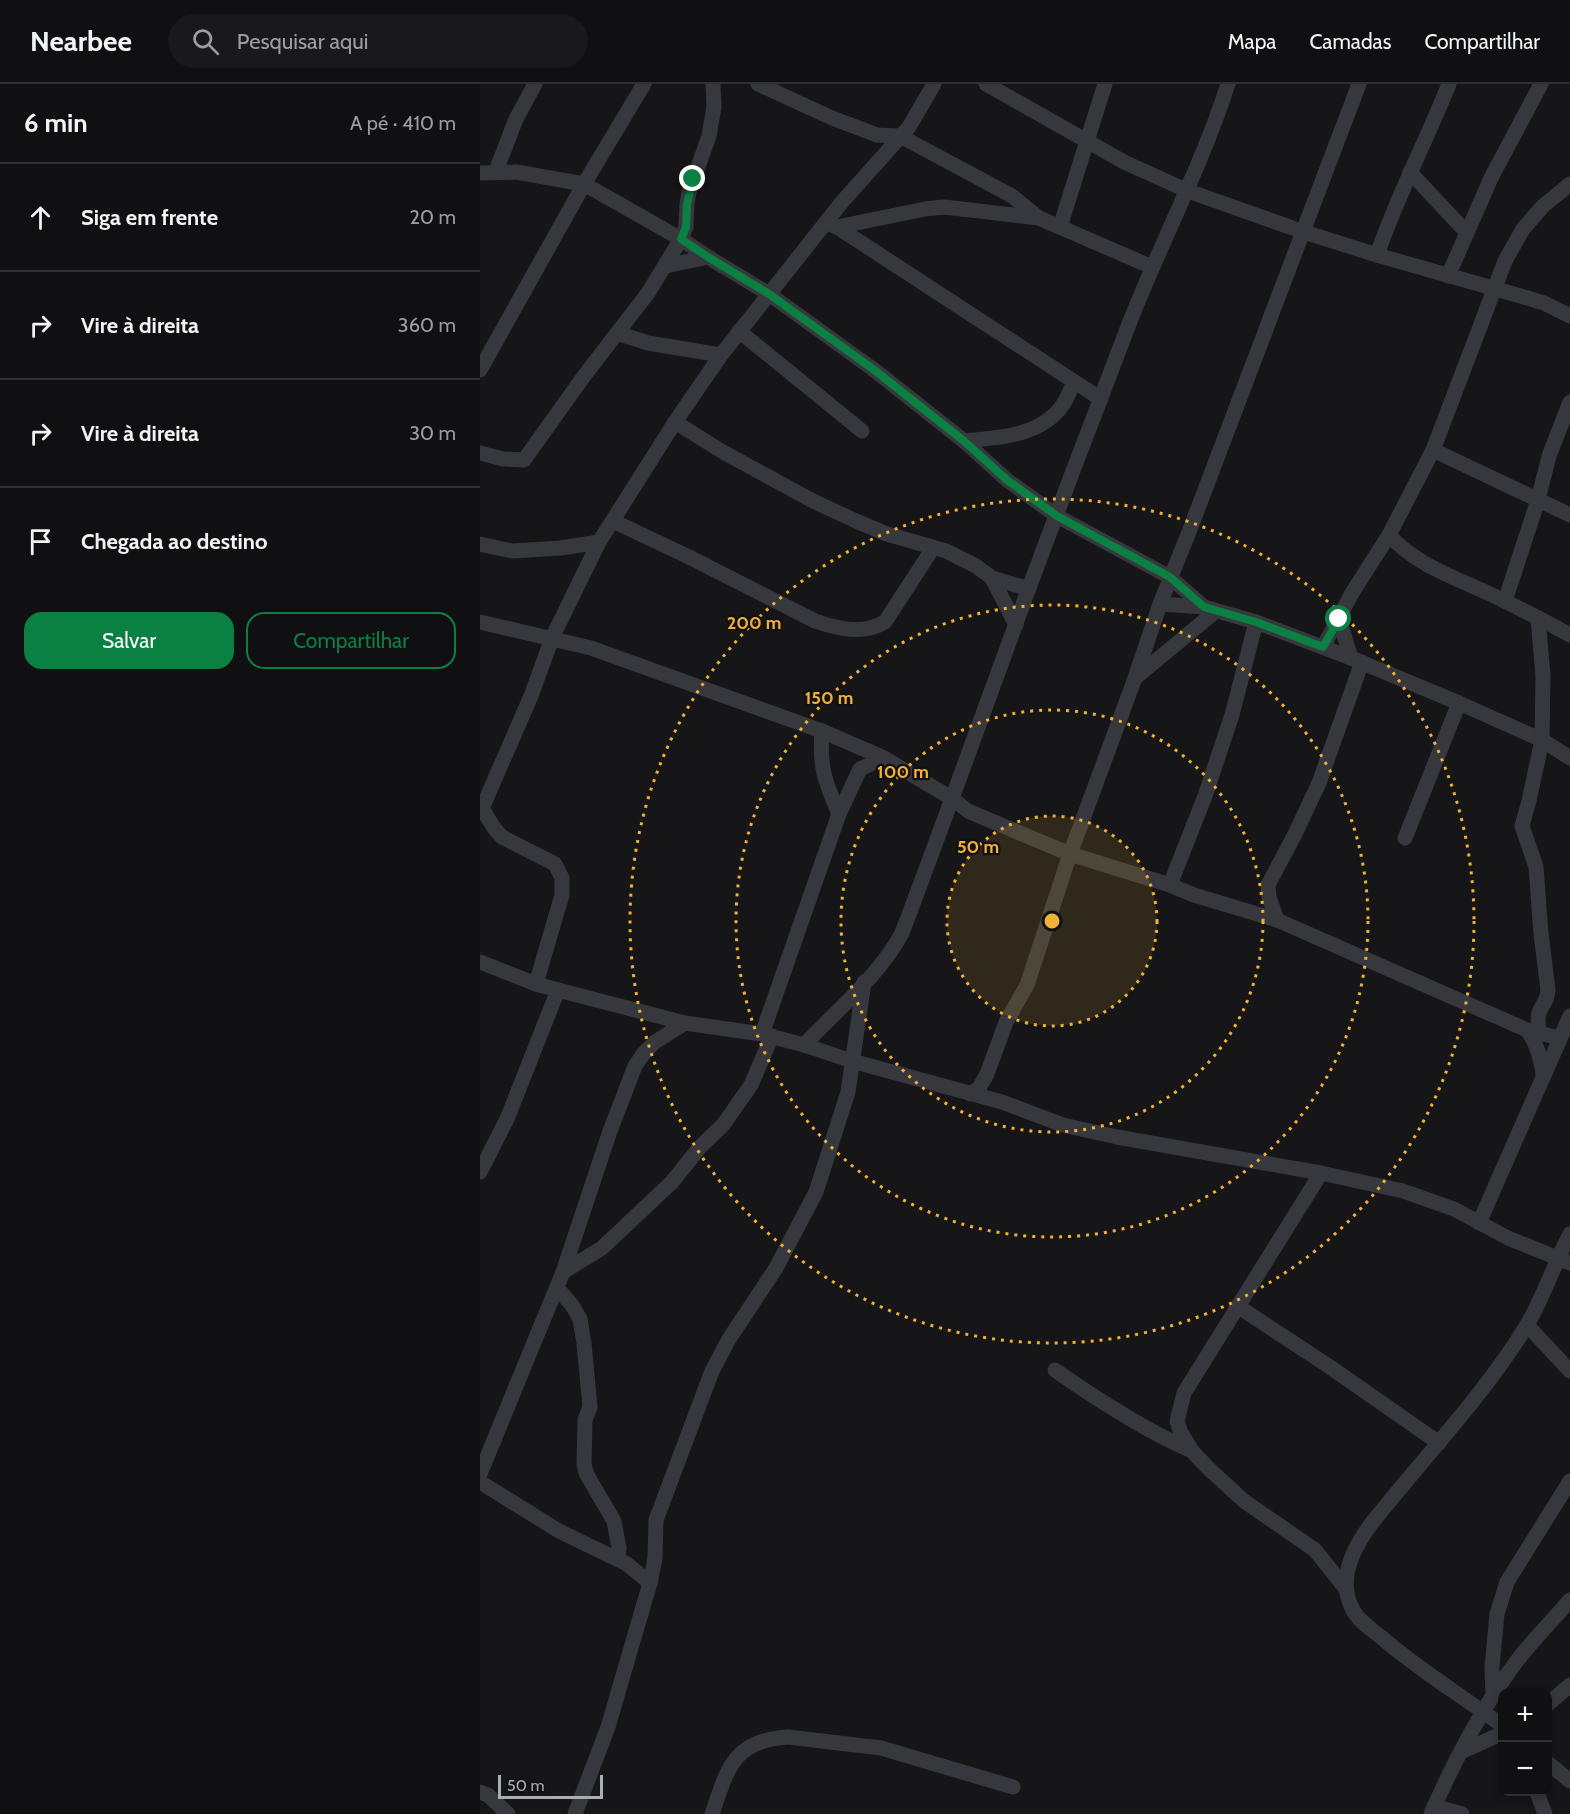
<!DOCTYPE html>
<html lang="pt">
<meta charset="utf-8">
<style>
:root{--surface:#101012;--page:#19191b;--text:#f1f3f6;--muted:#9c9d9f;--line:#303032;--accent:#0b8043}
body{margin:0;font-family:Cabin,sans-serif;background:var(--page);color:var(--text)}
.controls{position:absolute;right:18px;bottom:18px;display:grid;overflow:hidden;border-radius:12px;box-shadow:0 3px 9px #0003}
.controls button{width:54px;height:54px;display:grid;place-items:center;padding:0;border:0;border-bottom:2px solid var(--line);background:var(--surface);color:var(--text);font:30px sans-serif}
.scale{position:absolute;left:18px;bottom:15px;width:105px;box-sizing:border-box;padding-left:6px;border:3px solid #a8adb8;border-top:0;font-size:16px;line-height:21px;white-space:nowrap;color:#a8adb8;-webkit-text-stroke:4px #111113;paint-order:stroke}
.stop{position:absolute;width:18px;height:18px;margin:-14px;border:4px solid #0b8043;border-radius:50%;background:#fff}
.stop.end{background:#0b8043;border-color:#fff;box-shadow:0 2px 6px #0008}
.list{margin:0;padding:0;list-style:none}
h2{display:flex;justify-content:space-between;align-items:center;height:78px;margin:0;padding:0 24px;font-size:26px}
h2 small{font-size:20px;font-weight:400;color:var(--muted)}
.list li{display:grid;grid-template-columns:39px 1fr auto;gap:18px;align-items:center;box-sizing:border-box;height:108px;padding:0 24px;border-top:2px solid var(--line)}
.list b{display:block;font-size:22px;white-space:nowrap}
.list em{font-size:20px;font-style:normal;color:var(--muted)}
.actions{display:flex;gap:12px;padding:18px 24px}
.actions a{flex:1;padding:14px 0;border:2px solid var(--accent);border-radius:18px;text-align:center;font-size:21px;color:var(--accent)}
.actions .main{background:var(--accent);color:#fff}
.icon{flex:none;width:33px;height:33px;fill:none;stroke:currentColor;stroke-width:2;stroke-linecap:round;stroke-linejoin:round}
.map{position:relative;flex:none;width:1090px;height:1730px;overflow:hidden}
header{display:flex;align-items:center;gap:36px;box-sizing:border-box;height:84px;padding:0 30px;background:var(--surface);border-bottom:2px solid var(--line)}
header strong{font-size:28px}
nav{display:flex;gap:33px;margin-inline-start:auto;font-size:21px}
.search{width:420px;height:54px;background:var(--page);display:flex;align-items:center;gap:15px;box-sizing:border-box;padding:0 21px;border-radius:33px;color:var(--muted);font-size:22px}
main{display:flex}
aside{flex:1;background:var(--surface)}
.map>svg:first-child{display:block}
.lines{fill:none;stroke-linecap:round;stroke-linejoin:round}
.minor{stroke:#37383d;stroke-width:15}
.route{stroke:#0b8043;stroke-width:8}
.ring{fill:none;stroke:#f2b134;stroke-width:3;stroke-dasharray:3 6}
.centre{fill:#f2b134;stroke:#111113;stroke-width:3}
.ring-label{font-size:18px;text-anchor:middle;font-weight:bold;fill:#f2b134;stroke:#111113;stroke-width:4.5;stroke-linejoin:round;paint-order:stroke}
</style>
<header>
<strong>Nearbee</strong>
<div class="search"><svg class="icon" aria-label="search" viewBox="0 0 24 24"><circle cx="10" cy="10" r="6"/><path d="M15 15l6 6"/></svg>Pesquisar aqui</div>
<nav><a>Mapa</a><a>Camadas</a><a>Compartilhar</a></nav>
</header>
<main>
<aside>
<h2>6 min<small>A pé · 410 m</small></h2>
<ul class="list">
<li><svg class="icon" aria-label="ahead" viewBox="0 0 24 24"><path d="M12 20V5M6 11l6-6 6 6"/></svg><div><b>Siga em frente</b></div><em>20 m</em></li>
<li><svg class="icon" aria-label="right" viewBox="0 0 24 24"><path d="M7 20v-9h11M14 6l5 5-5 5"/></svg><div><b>Vire à direita</b></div><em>360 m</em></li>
<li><svg class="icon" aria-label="right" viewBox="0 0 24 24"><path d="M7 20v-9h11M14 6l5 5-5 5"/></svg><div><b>Vire à direita</b></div><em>30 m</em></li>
<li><svg class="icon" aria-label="arrive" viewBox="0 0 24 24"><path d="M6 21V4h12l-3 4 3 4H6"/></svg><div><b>Chegada ao destino</b></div></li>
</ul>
<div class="actions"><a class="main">Salvar</a><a>Compartilhar</a></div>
</aside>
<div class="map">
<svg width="1090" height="1730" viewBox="0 0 1090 1730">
<rect width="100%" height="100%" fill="#161618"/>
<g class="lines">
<g class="minor">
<polyline points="278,0 352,34 397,51 420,52 532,112 559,134 672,183"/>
<polyline points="506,0 644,78 708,107 824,148 897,171 1044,213 1064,219 1090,232"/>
<polyline points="16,87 36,35 55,0"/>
<polyline points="930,88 987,149"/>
<polyline points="0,89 36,88 104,100 201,155 228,173 289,210 393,285 484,357 527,396 577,432 690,493 724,523"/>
<polyline points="352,141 357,143 445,125 464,123 559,134"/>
<polyline points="357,143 621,315"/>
<polyline points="580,143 625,0"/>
<path d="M897 171C917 112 946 58 969 0"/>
<polyline points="186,182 228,173"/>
<polyline points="968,192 1011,94 1061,0"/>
<polyline points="259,247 382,347"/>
<polyline points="137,249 168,259 241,271"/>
<polyline points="0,286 104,100 164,0"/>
<polyline points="195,338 243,368 333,417 376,437 407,450 466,467 496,482 512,494 549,505"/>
<path d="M484 357C519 354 563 352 584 319 588 312 591 305 594 298"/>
<polyline points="953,366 1090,431"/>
<polyline points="0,369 23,375 44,376 104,292 168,209 201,155 206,143 207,120 209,108 229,52 234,23 233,0"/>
<path d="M133 437 209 473 335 537C358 545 383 551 405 538L453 464"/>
<path d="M909 451C935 480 973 493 1008 509 1035 522 1063 536 1090 551"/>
<polyline points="0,460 32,467 81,464 119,458"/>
<polyline points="512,494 536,541"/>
<polyline points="1025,517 1058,416 1069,372 1090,318"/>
<polyline points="680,520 724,523 776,538 871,574 979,619 1062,656 1090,674"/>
<path d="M1058 534 1063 592 1062 656 1049 717 1042 742 1056 783 1061 850 1068 906C1067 925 1053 921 1060 950"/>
<polyline points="859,535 871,574"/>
<polyline points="0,538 111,564 342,647 404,674 473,715 488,727 502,733 590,770 690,801 714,811 797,836 1047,946 1079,954"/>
<polyline points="843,563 872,509 909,451 953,366 1025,177 1043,145 1063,122 1090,100"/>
<polyline points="655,594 736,527"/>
<path d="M342 647C339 682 345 698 359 730"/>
<polyline points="2,724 14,744 22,753 75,780 82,794 82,811 56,900"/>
<polyline points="0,729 51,612 72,554 119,458 195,338 241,271 362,118 429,43 454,0"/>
<polyline points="925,754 979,619"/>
<polyline points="690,801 725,712 752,631 776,538"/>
<polyline points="797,836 789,813 788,801 815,750 839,699 882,578"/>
<polyline points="0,878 56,900 78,906 205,939 282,950 324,961 372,977 522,1018 583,1041 637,1053 841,1089 923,1107 974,1125 1028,1154 1090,1179"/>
<path d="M1047 946C1057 960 1060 972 1063 990"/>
<polyline points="282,950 359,730 380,685 404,674"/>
<path d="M324 961C357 926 399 892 422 849 463 741 502 632 542 523 576 430 612 338 647 245 679 162 721 84 748 0"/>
<polyline points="490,1010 499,1004 507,990 526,938 547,901 590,770 655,594 680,520 709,448 879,0"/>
<polyline points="0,1088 27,1035 78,906"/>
<polyline points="841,1089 704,1309 697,1337 701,1349 712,1367 727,1383 764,1417 835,1466 867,1506"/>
<polyline points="999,1139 1090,932"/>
<polyline points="83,1188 122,1164 192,1098 220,1063 243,1041 271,1001 292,952"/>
<polyline points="77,1204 92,1221 100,1235 104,1259 110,1323 105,1336 104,1381 107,1391 134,1437 139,1464 138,1475"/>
<polyline points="759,1223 850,1283 959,1359"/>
<polyline points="1047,1241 1090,1287"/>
<path d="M575 1286C619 1317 663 1345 712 1367"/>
<polyline points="0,1390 83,1188 130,1047 155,982 164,969 175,958 205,939"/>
<polyline points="0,1398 79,1447 147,1480 170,1499"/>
<polyline points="1013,1612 1012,1583 1017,1530 1027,1498 1090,1397"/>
<polyline points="1068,1620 1090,1601"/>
<path d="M1023 1642C982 1612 939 1586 901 1553 891 1545 877 1536 872 1524 857 1495 874 1463 891 1440 943 1374 1003 1313 1047 1241 1064 1212 1074 1180 1090 1150"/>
<polyline points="981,1668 1023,1649"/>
<polyline points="1068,1679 1090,1697"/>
<polyline points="0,1708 8,1711 28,1730"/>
<polyline points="1057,1708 1065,1730"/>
<polyline points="954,1722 982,1730"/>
<polyline points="95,1730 128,1643 170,1499 175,1474 176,1436 232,1287 249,1255 296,1184 336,1108 368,1008 384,898"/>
<path d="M232 1730C247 1686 253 1656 308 1653L401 1664 533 1703"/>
<path d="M951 1730C974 1677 1002 1624 1036 1578 1052 1557 1072 1537 1090 1516"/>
</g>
</g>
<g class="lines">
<polyline class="route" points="213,95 207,120 206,143 201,155 228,173 289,210 393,285 484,357 527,396 577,432 690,493 724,523 776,538 843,563 859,535"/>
</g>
<circle cx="572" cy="837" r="105" fill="#f2b134" fill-opacity=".12"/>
<g class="ring">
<circle cx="572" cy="837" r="105"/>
<circle cx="572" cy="837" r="211"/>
<circle cx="572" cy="837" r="316"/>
<circle cx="572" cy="837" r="422"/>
</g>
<circle cx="572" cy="837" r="9" class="centre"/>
<g class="ring-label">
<text x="274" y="545">200 m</text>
<text x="349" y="620">150 m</text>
<text x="423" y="694">100 m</text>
<text x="498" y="769">50 m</text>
</g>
</svg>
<div class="controls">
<button>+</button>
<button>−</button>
</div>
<div class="scale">50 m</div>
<div class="stop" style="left:859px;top:535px"></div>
<div class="stop end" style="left:213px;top:95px"></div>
</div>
</main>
